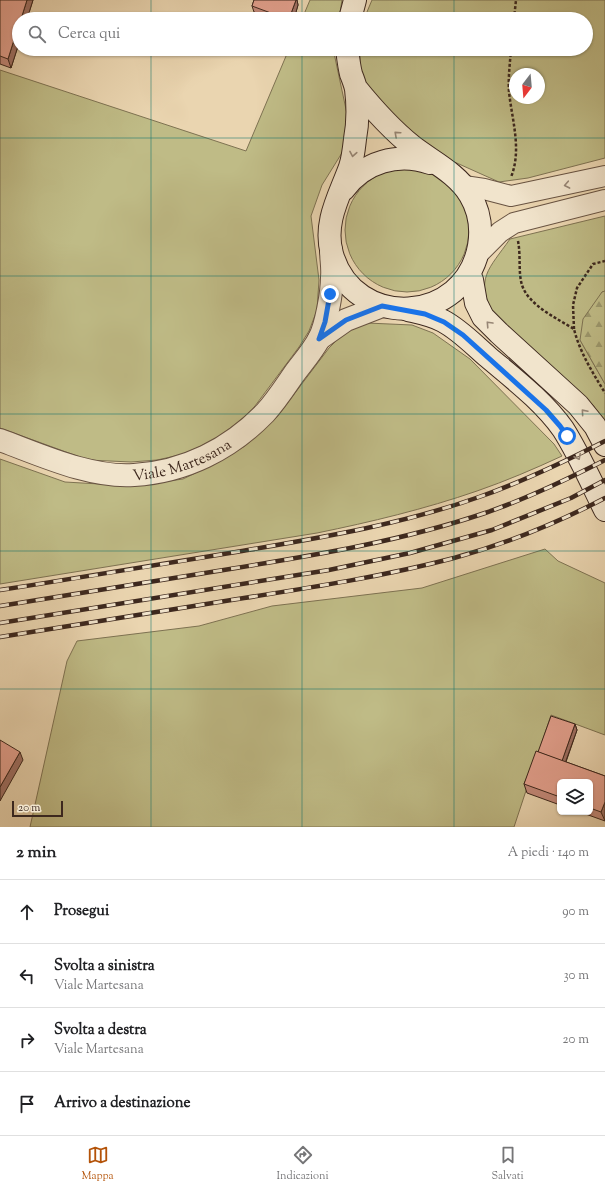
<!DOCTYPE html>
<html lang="it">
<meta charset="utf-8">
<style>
:root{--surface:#fff;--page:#f2f2f2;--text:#202124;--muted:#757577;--line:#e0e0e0;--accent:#b45309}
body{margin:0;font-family:"Sorts Mill Goudy",serif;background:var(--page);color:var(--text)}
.controls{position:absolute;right:12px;bottom:12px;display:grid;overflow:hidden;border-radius:6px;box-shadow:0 1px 3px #0004}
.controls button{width:36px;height:36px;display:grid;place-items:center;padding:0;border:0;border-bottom:1px solid var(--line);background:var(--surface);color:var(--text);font:20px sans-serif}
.compass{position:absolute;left:509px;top:68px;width:36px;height:36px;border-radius:50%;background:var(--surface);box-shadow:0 1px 3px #0004;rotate:196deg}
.scale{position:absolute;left:12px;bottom:10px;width:51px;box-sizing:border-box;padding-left:4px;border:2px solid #3d281e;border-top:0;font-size:11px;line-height:14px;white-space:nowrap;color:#3d281e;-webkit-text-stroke:3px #f1e4cc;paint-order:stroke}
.stop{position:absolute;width:12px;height:12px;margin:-9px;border:3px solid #1a73e8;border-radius:50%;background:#fff}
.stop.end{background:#1a73e8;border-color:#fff;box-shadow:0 1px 4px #0008}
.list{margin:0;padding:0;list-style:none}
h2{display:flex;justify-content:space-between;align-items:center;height:52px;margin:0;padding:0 16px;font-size:17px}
h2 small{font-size:13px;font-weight:400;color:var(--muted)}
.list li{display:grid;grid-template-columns:26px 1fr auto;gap:12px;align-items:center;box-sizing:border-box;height:64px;padding:0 16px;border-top:1px solid var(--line)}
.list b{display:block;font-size:15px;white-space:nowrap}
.list p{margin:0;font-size:13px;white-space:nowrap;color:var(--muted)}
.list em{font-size:13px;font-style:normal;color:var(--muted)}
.icon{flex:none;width:22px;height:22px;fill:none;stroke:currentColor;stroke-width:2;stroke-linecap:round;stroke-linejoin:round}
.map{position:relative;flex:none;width:605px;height:827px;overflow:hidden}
.search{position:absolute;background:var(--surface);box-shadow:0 1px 3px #0004;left:12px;right:12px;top:12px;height:44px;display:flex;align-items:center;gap:10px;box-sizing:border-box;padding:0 14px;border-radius:22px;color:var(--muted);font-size:15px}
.sheet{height:308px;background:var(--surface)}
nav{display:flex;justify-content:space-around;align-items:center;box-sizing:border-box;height:56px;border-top:1px solid var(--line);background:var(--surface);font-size:11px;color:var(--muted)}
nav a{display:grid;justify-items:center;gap:2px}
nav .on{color:var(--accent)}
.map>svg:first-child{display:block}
.green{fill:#bfbb86;stroke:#7e7252;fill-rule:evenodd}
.forest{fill:url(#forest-firs);stroke:#7e7252}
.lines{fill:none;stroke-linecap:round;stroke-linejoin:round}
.minor-casing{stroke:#685342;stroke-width:22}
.tertiary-casing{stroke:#685342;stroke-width:24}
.secondary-casing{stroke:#3d281e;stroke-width:24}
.path{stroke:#3d281e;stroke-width:2.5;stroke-dasharray:3 2;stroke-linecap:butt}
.minor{stroke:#f1e4cc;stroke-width:20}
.tertiary{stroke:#f1e4cc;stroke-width:22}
.secondary{stroke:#f1e4cc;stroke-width:22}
.rail-casing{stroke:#3d281e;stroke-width:4.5}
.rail{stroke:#f1e4cc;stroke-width:3;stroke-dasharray:9;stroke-linecap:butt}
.wall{fill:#c58b7c;stroke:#3d281e}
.shaded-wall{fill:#a07165;stroke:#3d281e}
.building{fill:#e5a290;stroke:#3d281e}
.oneway{stroke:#978675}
.route{stroke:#1a73e8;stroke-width:5}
.grid{fill:none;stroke:#0f766e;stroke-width:1;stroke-opacity:0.55}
.labels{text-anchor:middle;stroke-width:3;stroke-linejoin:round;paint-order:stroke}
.street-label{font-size:15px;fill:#3d281e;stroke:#f1e4cc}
</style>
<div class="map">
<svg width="605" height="827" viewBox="0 0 605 827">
<defs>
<pattern id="forest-firs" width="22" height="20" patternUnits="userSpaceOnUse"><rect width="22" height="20" fill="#bfbb86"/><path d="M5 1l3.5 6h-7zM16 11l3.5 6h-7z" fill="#9c986d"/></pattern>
</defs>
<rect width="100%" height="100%" fill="#ead5b0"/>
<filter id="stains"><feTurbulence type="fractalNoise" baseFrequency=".005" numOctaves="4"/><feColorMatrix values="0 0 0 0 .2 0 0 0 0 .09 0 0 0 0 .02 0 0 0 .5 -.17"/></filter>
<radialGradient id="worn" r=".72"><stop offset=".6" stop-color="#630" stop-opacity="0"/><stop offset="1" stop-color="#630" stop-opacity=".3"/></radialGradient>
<g class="green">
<polygon points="310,0 342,0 339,19 302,19"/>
<path d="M372 0H605V158L528 178 499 182 430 151 372 100 360 69V49H586V19H364ZM515 74H539V98H515Z"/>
<polygon points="289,49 335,49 334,53 347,114 345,148 322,185 311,216 319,280 317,310 309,331 299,347 252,410 237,423 218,437 199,447 180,455 157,460 131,462 88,460 0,428 0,70 246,151"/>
<circle cx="407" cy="230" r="62"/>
<path d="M605 216V291L602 292 580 340 605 384V425L593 405 494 315C474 279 489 269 510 239Z"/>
<path d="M367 323 412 325 433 333 470 359 554 444 562 456C534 469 506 481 477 491 425 509 371 522 317 533L0 584V459L65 482 134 486 183 479 216 463 245 446 276 418 329 348 341 336 354 327Z"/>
<polygon points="545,549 558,561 605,583 605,735 551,715 514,827 30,827 67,661 77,641 199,626 272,606 422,588"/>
</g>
<polygon class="forest" points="605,291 605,384 580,340 583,319 602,292"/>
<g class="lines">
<g class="minor-casing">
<g id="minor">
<polyline points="464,186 484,189 511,196 605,176"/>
<polyline points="478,254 500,232 514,223 605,200"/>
</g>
</g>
<g class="tertiary-casing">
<g id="tertiary">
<polyline points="319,339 346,320 382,306"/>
<path id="s1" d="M0 440C41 455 90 478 134 475 185 472 230 449 265 413 276 401 285 387 294 374 302 363 312 352 319 339 326 326 332 293 332 277 333 268 331 259 331 250"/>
</g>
</g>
<g class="secondary-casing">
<g id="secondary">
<polyline points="350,19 355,0"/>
<path d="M347 49C348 57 349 66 351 74 353 79 355 84 356 89 358 105 358 123 355 139 354 148 353 158 350 167 340 195 323 222 332 254 354 331 465 325 479 246 482 228 479 210 470 195 457 173 431 161 412 146 391 129 373 109 356 88"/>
<path d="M344 189C364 162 398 152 430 163"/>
<polyline points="469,274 472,280 476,303 483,317 499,333 578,405 595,426 605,445"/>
<path d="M408 310C421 313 432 315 443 321 460 330 474 345 488 357 514 379 543 401 563 429 579 454 592 484 605 510"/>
</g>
</g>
<g class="path">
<polyline points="514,19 516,0"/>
<path d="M511 49C510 63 508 78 509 92 512 120 522 150 511 177"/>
<path d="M518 241C521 256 518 272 522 285 528 305 558 319 574 329 580 353 593 373 605 393"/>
<polyline points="574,329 573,305 577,288 593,264 605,261"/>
</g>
<use href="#minor" class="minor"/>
<use href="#tertiary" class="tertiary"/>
<use href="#secondary" class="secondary"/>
<g class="rail-casing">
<g id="rail">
<path d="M0 590C79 578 158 565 236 552 318 538 400 525 479 497 522 482 564 462 605 441"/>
<path d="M0 606C77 594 153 581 230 569 316 555 402 541 485 513 526 499 566 480 605 460"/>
<polyline points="0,623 329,570 410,553 492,530 571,498 605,480"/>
<path d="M0 637C81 624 163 611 244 598 315 587 385 576 454 558 506 544 557 523 605 498"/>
</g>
</g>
<use href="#rail" class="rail"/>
</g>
<g class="wall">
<polygon points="0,0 33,0 27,19 19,19 19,43 11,68 0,64"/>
<polygon points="254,0 297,0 298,5 294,19 273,19 254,12 252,6"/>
<polygon points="575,724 577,730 566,762 605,776 605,821 580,812 590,812 590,782 560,782 560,805 527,793 524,784 538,752"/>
</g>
<g class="shaded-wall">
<polygon points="27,0 33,0 27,19 21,19"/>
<polygon points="296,0 297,0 298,5 294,19 289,19"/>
<polygon points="19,24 19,43 11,68 8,59"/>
<polygon points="575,724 577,730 563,769 561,763"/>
<polygon points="20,752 23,760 0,801 0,787"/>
<polygon points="605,802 605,821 601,812"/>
</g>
<g class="building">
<polygon points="0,0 27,0 21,19 19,19 19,24 8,59 0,56"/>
<polygon points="254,0 296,0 289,19 287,19 252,6"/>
<polygon points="551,716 575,724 562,761 538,752"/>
<polygon points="0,740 20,752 0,787"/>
<polygon points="536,751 605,776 605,802 601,812 590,808 590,782 560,782 560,797 524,784"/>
</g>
<defs><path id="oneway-chevron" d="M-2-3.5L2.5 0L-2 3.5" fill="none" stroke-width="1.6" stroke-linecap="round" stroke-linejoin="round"/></defs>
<g class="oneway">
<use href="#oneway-chevron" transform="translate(397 134) rotate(-138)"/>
<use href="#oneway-chevron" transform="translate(353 154) rotate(100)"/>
<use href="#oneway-chevron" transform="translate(567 185) rotate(169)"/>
<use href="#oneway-chevron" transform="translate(489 324) rotate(-133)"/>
<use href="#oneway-chevron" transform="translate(584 412) rotate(-131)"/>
<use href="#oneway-chevron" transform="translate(578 457) rotate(63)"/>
</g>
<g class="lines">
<polyline class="route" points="330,294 325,322 319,339 346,320 382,306 425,314 444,322 463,335 546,410 560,426 567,436"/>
</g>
<path class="grid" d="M151 0V19M302 0V19M454 0V19M151 49V827M302 49V827M454 49V827M0 138H605M0 276H605M0 414H605M0 551H605M0 689H605"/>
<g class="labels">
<g class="street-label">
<text dy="5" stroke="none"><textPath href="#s1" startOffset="190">Viale Martesana</textPath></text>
</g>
</g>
<rect width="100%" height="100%" filter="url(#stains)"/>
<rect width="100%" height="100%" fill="url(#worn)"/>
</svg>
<div class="controls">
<button><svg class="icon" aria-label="layers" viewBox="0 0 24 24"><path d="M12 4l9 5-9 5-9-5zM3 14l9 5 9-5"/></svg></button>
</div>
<svg class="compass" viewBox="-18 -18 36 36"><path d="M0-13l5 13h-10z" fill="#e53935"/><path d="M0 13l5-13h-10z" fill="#757577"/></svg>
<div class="scale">20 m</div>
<div class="stop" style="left:567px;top:436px"></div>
<div class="stop end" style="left:330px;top:294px"></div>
<div class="search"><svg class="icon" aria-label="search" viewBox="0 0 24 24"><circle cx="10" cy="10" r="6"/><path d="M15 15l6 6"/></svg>Cerca qui</div>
</div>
<section class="sheet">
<h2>2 min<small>A piedi · 140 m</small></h2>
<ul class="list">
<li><svg class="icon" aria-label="ahead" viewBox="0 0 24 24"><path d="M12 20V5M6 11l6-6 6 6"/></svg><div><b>Prosegui</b></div><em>90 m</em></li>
<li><svg class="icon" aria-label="left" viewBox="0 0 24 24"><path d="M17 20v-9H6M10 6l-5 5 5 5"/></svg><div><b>Svolta a sinistra</b><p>Viale Martesana</p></div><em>30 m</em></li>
<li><svg class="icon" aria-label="right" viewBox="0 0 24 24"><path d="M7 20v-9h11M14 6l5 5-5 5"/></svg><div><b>Svolta a destra</b><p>Viale Martesana</p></div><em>20 m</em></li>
<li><svg class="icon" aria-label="arrive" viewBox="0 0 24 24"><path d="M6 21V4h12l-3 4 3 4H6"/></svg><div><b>Arrivo a destinazione</b></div></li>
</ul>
</section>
<nav>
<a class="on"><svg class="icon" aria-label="map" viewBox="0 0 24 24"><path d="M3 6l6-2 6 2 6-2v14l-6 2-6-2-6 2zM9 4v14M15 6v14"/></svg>Mappa</a>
<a><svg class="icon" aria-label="directions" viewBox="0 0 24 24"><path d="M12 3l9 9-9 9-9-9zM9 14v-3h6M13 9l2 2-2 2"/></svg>Indicazioni</a>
<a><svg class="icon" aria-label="saved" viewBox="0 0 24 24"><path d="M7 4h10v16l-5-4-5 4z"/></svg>Salvati</a>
</nav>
